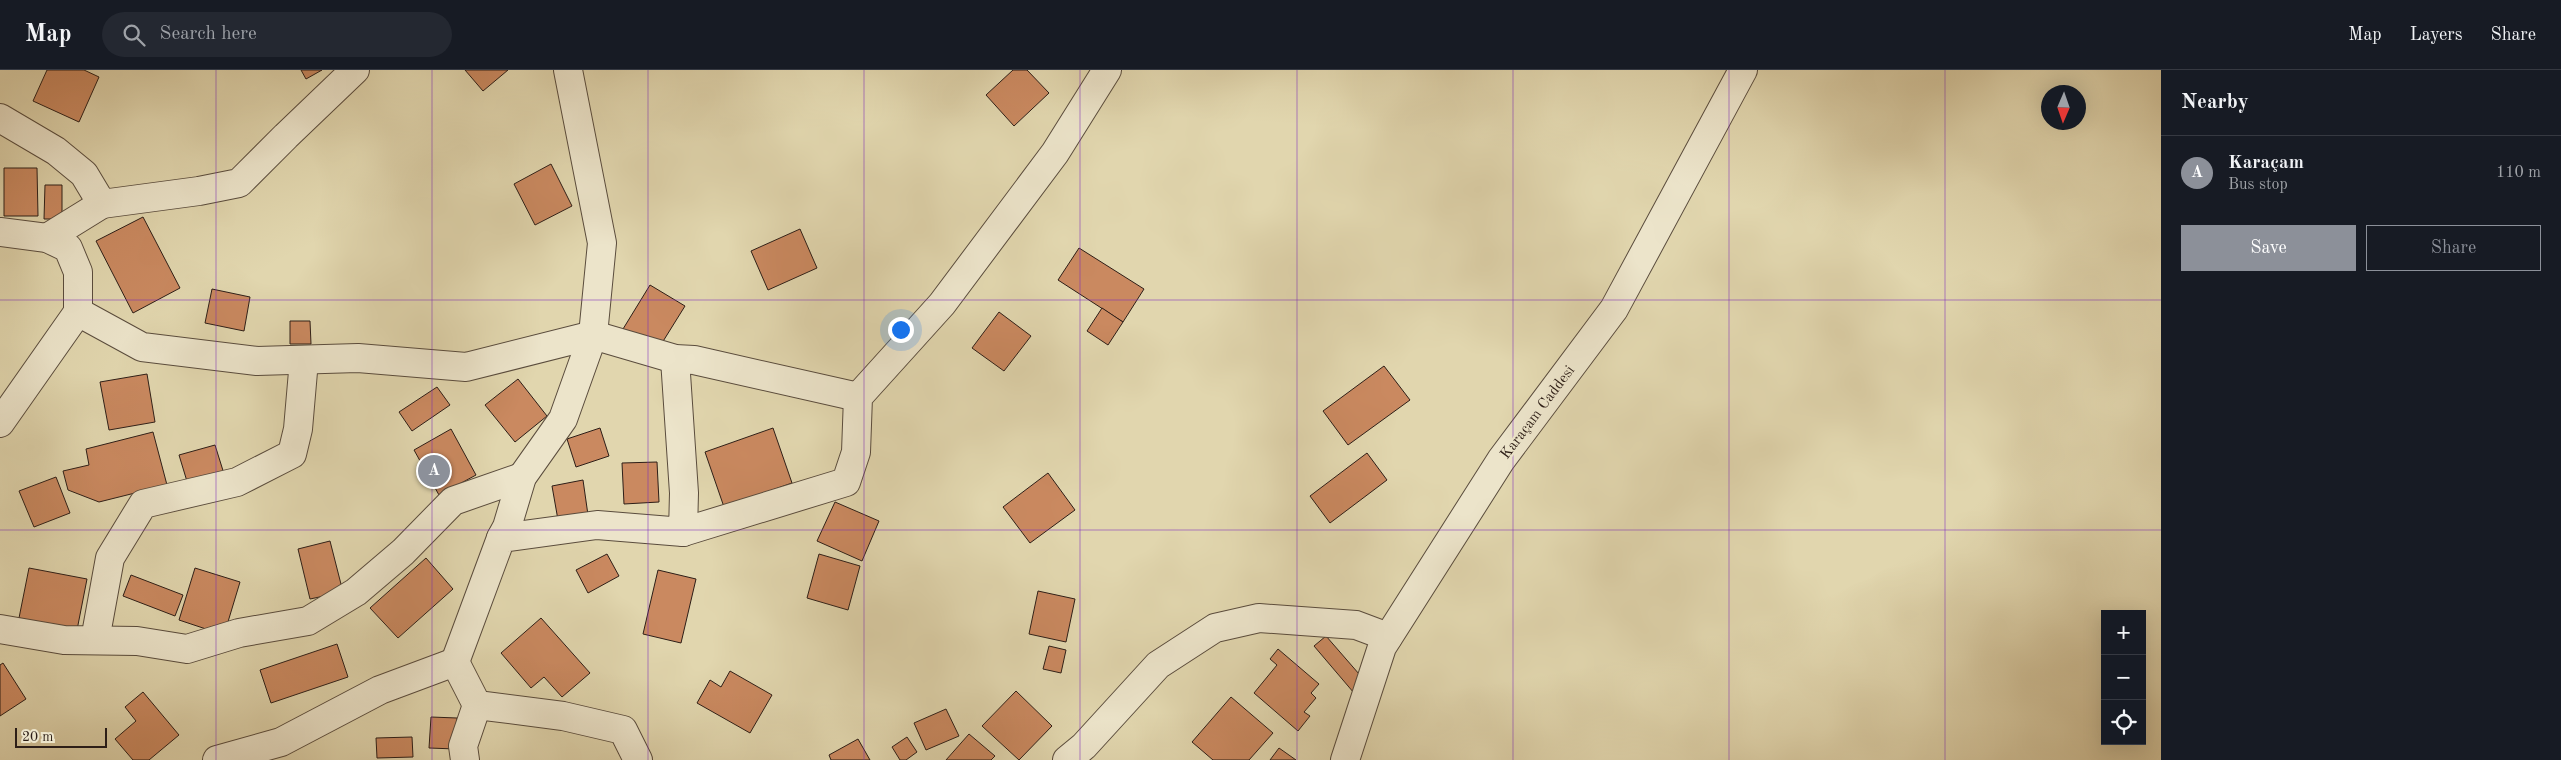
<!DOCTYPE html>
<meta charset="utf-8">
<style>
:root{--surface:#171b24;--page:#242831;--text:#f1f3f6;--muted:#9ea1a6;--line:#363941;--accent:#8c9099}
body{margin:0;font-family:"Old Standard TT",serif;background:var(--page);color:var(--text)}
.controls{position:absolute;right:15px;bottom:15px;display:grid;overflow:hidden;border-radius:0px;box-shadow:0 5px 20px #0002}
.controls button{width:45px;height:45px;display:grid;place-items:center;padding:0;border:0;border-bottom:1px solid var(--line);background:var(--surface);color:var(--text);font:25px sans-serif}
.compass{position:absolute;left:2041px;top:15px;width:45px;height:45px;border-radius:50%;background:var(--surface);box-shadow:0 5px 20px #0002;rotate:182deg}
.scale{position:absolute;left:15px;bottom:12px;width:92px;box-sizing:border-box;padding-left:5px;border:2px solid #2d1e17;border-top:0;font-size:14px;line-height:18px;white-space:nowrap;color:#2d1e17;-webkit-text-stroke:4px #ece4ca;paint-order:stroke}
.you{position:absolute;left:900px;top:259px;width:18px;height:18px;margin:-12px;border:4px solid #fff;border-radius:50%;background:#1a73e8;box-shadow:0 0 0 8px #1a73e833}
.badge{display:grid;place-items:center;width:32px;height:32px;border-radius:50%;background:var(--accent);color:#fff;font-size:16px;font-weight:700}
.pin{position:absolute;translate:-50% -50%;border:2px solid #fff;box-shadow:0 1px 5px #0006}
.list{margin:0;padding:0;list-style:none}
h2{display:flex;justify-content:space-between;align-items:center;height:65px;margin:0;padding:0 20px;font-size:21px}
h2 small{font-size:16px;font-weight:400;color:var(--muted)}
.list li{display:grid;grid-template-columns:32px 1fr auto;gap:15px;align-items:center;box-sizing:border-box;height:75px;padding:0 20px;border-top:1px solid var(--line)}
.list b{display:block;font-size:19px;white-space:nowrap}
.list p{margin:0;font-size:16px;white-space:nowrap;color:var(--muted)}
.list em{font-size:16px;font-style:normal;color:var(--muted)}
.actions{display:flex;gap:10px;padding:15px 20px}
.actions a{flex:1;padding:11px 0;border:1px solid var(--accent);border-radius:0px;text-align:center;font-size:18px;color:var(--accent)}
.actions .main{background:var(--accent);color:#fff}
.icon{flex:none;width:28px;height:28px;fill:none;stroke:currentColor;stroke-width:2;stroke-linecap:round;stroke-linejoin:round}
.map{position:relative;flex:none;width:2161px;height:690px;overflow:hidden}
header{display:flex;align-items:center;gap:30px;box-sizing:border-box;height:70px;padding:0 25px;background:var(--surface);border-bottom:1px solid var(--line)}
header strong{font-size:24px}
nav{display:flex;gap:28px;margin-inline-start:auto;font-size:18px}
.search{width:350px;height:45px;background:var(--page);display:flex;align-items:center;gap:12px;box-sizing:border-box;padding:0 18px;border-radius:28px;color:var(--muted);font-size:19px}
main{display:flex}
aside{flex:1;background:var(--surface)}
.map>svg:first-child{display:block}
.building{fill:#ca8960;stroke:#2d1e17}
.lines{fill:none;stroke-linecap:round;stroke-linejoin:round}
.minor-casing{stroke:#5a4c3d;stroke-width:30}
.minor{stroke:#ece4ca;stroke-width:28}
.grid{fill:none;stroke:#7b2cbf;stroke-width:1;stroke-opacity:0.55}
.labels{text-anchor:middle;stroke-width:4.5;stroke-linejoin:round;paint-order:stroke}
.street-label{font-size:15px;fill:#2d1e17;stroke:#ece4ca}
</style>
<header>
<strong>Map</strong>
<div class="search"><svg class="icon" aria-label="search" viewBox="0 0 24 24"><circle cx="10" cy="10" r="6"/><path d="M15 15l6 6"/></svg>Search here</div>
<nav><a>Map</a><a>Layers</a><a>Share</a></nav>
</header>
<main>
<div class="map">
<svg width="2161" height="690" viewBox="0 0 2161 690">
<rect width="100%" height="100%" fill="#e1d6ae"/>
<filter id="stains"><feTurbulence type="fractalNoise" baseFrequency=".004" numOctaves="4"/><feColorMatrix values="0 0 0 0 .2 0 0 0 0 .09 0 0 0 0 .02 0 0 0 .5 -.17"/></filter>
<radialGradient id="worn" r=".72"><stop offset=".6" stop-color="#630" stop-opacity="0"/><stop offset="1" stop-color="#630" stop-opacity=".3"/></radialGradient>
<g class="building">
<polygon points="47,0 84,0 99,7 79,52 33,31"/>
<polygon points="301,0 322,0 306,9"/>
<polygon points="465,0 508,0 483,21"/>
<polygon points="1013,0 1027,0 1049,23 1014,56 986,25"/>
<polygon points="551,94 572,136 535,155 514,114"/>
<polygon points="4,98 37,98 38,146 4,146"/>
<polygon points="45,115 62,115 62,149 44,149"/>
<polygon points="143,147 180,218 133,243 96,171"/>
<polygon points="800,159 817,198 768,220 751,181"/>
<polygon points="1079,178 1144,219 1123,252 1058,210"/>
<polygon points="650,215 685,236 657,281 623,259"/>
<polygon points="212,219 250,227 244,261 205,253"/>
<polygon points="1102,238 1123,252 1108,275 1087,261"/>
<polygon points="999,242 1031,266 1004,301 972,278"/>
<polygon points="290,251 310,251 311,274 290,274"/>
<polygon points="1384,296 1410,330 1348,375 1323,341"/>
<polygon points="147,304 155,352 109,360 100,312"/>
<polygon points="518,309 547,346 515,372 485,335"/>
<polygon points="437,317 450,335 412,361 399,342"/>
<polygon points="600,358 609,386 576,397 567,369"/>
<polygon points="773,358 792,413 724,437 705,382"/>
<polygon points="451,359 476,405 439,425 414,380"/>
<polygon points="153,362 167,415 99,432 68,420 63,401 89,395 86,379"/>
<polygon points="215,375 225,407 189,418 179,385"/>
<polygon points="1367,383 1387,410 1330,453 1310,426"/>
<polygon points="657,392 659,432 624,434 622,393"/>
<polygon points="1048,403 1075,440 1030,473 1003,437"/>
<polygon points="56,407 70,443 34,457 19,421"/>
<polygon points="583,410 588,445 558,450 552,416"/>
<polygon points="835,432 879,451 862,491 817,471"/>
<polygon points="330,471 343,522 310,529 298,479"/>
<polygon points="607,484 619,506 588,523 576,500"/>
<polygon points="819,484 860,496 848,540 807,528"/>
<polygon points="426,488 453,519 398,568 370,538"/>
<polygon points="29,498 87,509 77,560 19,548"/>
<polygon points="195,498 240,512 224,565 179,550"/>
<polygon points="658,500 696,509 681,573 643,564"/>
<polygon points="131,505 183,525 175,546 123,526"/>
<polygon points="1038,521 1075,529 1066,572 1029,564"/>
<polygon points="541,548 590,603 562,627 544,607 531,618 501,583"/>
<polygon points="1326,566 1366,612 1354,623 1314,576"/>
<polygon points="337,574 348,607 271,633 260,600"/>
<polygon points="1049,576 1066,580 1061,603 1043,599"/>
<polygon points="1278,579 1319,614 1311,623 1316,628 1304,642 1310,646 1298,661 1254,623 1277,595 1270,589"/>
<polygon points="3,593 26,629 0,646 0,595"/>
<polygon points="730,601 772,625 750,663 697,633 710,610 721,617"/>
<polygon points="1016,621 1052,656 1019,690 982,656"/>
<polygon points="143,622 179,665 149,690 133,690 115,669 136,651 125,637"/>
<polygon points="1231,627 1273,663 1249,690 1213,690 1192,672"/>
<polygon points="946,639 959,666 926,680 914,653"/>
<polygon points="431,647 457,648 456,679 429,678"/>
<polygon points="969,664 995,686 991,690 946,690"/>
<polygon points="412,667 413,687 377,688 376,668"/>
<polygon points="907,667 917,682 906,690 900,690 892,677"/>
<polygon points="858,669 870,690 831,690 829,685"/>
<polygon points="1279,678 1296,690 1270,690"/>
</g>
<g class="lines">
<g class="minor-casing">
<g id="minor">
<polyline points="0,48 56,81 84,104 102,134 199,121 239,113 286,66 355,0"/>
<polyline points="0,162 47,168 68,178 78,202 78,242 0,353"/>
<polyline points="47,168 102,134"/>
<polyline points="78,242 142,277 257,291 358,288 466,297 593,265 675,289 694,290 858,327"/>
<polyline points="683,462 846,412 856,382 858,327 942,234 1055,83 1107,0"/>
<polyline points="501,468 507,457 522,407 563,349 593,265 602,173 568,0"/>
<polyline points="0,559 64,570 137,571 187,579 239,563 308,551 356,522 403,482 453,431 522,407"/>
<polyline points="95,570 110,488 143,434 237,412 292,384 298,359 304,290"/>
<polyline points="455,592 501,468 597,455 683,462 684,423 675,289"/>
<polyline points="217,690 281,672 380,620 455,592 477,635 563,646 623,660 638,690"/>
<polyline points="465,690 463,676 477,635"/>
<polyline points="1067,690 1084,676 1158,595 1215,558 1259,548 1356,555 1388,567"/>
<polyline points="1345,690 1382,577 1501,390 1614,239 1743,0"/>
</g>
</g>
<use href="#minor" class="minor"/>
</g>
<path class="grid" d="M216 0V690M432 0V690M648 0V690M864 0V690M1080 0V690M1297 0V690M1513 0V690M1729 0V690M1945 0V690M0 230H2161M0 460H2161"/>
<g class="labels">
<g class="street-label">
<text transform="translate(1537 342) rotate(-53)" y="5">Karaçam Caddesi</text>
</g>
</g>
<rect width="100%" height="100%" filter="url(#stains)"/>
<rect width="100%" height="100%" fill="url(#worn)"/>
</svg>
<div class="controls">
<button>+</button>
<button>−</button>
<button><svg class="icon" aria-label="locate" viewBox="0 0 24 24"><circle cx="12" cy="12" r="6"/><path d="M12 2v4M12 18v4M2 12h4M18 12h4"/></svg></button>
</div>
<svg class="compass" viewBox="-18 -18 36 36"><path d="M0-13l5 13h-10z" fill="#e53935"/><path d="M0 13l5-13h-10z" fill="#9ea1a6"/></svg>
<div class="scale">20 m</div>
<div class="you"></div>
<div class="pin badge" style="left:434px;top:401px">A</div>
</div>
<aside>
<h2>Nearby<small></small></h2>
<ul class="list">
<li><span class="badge">A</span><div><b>Karaçam</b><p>Bus stop</p></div><em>110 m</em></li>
</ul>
<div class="actions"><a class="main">Save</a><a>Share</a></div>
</aside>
</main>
